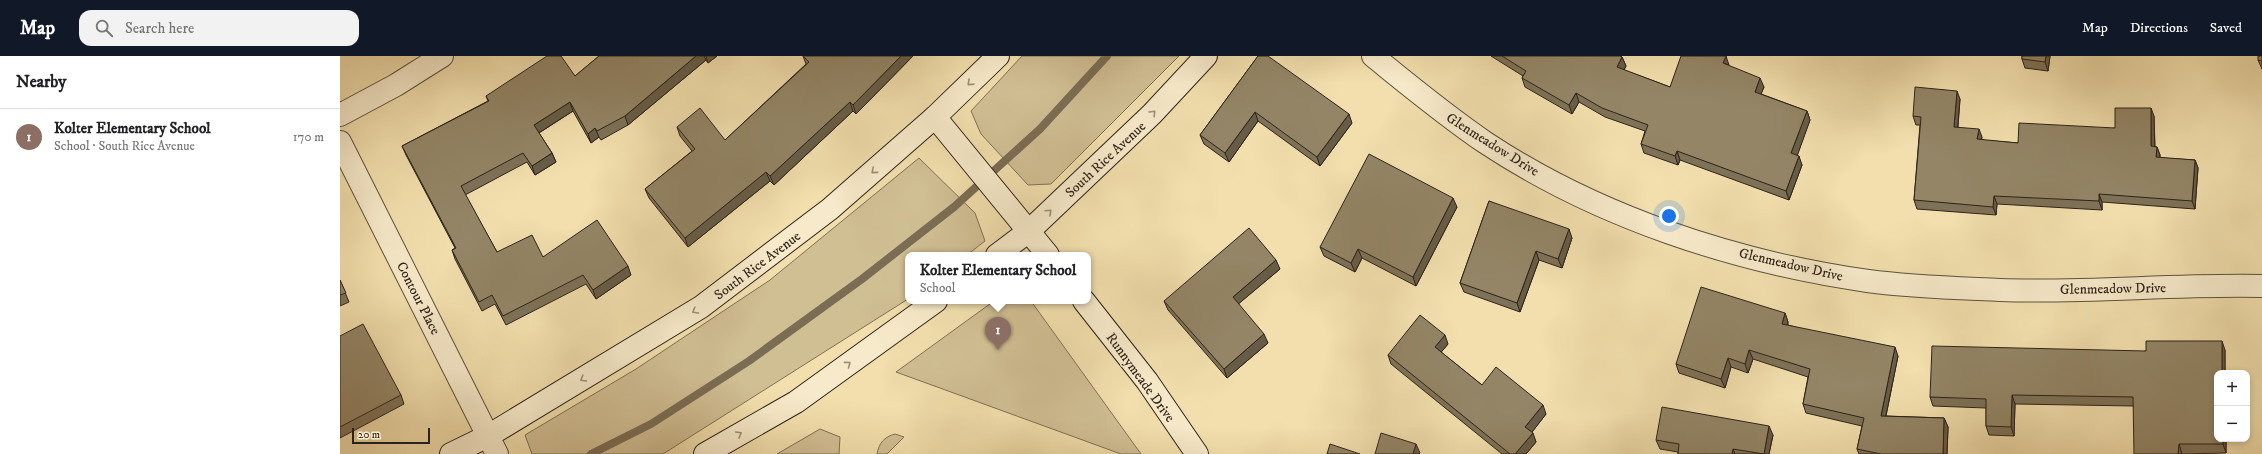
<!DOCTYPE html>
<meta charset="utf-8">
<style>
:root{--surface:#fff;--page:#f2f2f2;--text:#202124;--muted:#757577;--line:#e0e0e0;--accent:#111827}
body{margin:0;font-family:"IM FELL DW Pica",serif;background:var(--page);color:var(--text)}
.controls{position:absolute;right:12px;bottom:12px;display:grid;overflow:hidden;border-radius:8px;box-shadow:0 2px 6px #0003}
.controls button{width:36px;height:36px;display:grid;place-items:center;padding:0;border:0;border-bottom:1px solid var(--line);background:var(--surface);color:var(--text);font:20px sans-serif}
.scale{position:absolute;left:12px;bottom:10px;width:78px;box-sizing:border-box;padding-left:4px;border:2px solid #2d2319;border-top:0;font-size:11px;line-height:14px;white-space:nowrap;color:#2d2319;-webkit-text-stroke:3px #f7eaca;paint-order:stroke}
.you{position:absolute;left:1329px;top:160px;width:14px;height:14px;margin:-10px;border:3px solid #fff;border-radius:50%;background:#1a73e8;box-shadow:0 0 0 6px #1a73e833}
.badge{display:grid;place-items:center;width:26px;height:26px;border-radius:50%;background:var(--accent);color:#fff;font-size:13px;font-weight:700}
.pin{position:absolute;translate:-50% -33px;filter:drop-shadow(0 1px 2px #0008)}
.pin::after{content:'';position:absolute;top:21px;width:14px;height:12px;background:inherit;clip-path:polygon(0 0,100% 0,50% 100%)}
.popup{position:absolute;left:565px;top:196px;width:186px;height:52px;box-sizing:border-box;display:grid;place-content:center;border-radius:8px;background:var(--surface);filter:drop-shadow(0 1px 3px #0005);font-size:13px;white-space:nowrap;color:var(--muted)}
.popup b{font-size:15px;color:var(--text)}
.popup::after{content:'';position:absolute;left:50%;top:100%;margin-left:-8px;border:8px solid transparent;border-top-color:var(--surface)}
.list{margin:0;padding:0;list-style:none}
h2{display:flex;justify-content:space-between;align-items:center;height:52px;margin:0;padding:0 16px;font-size:17px}
h2 small{font-size:13px;font-weight:400;color:var(--muted)}
.list li{display:grid;grid-template-columns:26px 1fr auto;gap:12px;align-items:center;box-sizing:border-box;height:56px;padding:0 16px;border-top:1px solid var(--line)}
.list b{display:block;font-size:15px;white-space:nowrap}
.list p{margin:0;font-size:13px;white-space:nowrap;color:var(--muted)}
.list em{font-size:13px;font-style:normal;color:var(--muted)}
.icon{flex:none;width:22px;height:22px;fill:none;stroke:currentColor;stroke-width:2;stroke-linecap:round;stroke-linejoin:round}
.map{position:relative;flex:none;width:1922px;height:398px;overflow:hidden}
header{display:flex;align-items:center;gap:24px;box-sizing:border-box;height:56px;padding:0 20px;background:var(--accent);color:#fff}
header strong{font-size:19px}
nav{display:flex;gap:22px;margin-inline-start:auto;font-size:14px}
.search{width:280px;height:36px;background:var(--page);display:flex;align-items:center;gap:10px;box-sizing:border-box;padding:0 14px;border-radius:12px;color:var(--muted);font-size:15px}
main{display:flex}
aside{flex:1;background:var(--surface)}
.map>svg:first-child{display:block}
.green{fill:#d1bf94;stroke:#7f7156}
.lines{fill:none;stroke-linecap:round;stroke-linejoin:round}
.stream{stroke:#7b6d54;stroke-width:8}
.street-casing{stroke:#5e523e;stroke-width:24}
.secondary-casing{stroke:#2d2319;stroke-width:24}
.street{stroke:#f7eaca;stroke-width:22}
.secondary{stroke:#f7eaca;stroke-width:22}
.wall{fill:#7e7258;stroke:#2d2319}
.shaded-wall{fill:#675d47;stroke:#2d2319}
.building{fill:#938566;stroke:#2d2319}
.oneway{stroke:#9c907a}
.labels{text-anchor:middle;stroke-width:3;stroke-linejoin:round;paint-order:stroke}
.street-label{font-size:14px;fill:#2d2319;stroke:#f7eaca}
</style>
<header>
<strong>Map</strong>
<div class="search"><svg class="icon" aria-label="search" viewBox="0 0 24 24"><circle cx="10" cy="10" r="6"/><path d="M15 15l6 6"/></svg>Search here</div>
<nav><a>Map</a><a>Directions</a><a>Saved</a></nav>
</header>
<main>
<aside>
<h2>Nearby<small></small></h2>
<ul class="list">
<li><span class="badge" style="background:#8d6e63">1</span><div><b>Kolter Elementary School</b><p>School · South Rice Avenue</p></div><em>170 m</em></li>
</ul>
</aside>
<div class="map">
<svg width="1922" height="398" viewBox="0 0 1922 398">
<rect width="100%" height="100%" fill="#f2dfad"/>
<filter id="stains"><feTurbulence type="fractalNoise" baseFrequency=".005" numOctaves="4"/><feColorMatrix values="0 0 0 0 .2 0 0 0 0 .09 0 0 0 0 .02 0 0 0 .5 -.17"/></filter>
<radialGradient id="worn" r=".72"><stop offset=".6" stop-color="#630" stop-opacity="0"/><stop offset="1" stop-color="#630" stop-opacity=".3"/></radialGradient>
<g class="green">
<polygon points="682,0 839,0 711,128 688,129 641,78 631,55"/>
<polygon points="579,102 635,157 645,185 627,199 568,199 568,243 323,398 192,398 185,379 296,313 430,224"/>
<polygon points="654,245 691,245 801,398 781,398 556,316"/>
<polygon points="480,373 500,381 499,398 437,398"/>
<path d="M555 378 564 381 547 398H537C539 387 544 381 555 378Z"/>
</g>
<g class="lines">
<polyline class="stream" points="251,398 311,368 409,305 522,223 614,151 700,73 767,0"/>
<g class="street-casing">
<g id="street">
<path d="M1033 0C1070 30 1106 60 1146 87 1258 161 1395 206 1528 225 1572 231 1616 232 1660 234 1748 237 1835 228 1922 230"/>
<polyline points="0,59 56,29 102,0"/>
<polyline points="0,86 157,398"/>
</g>
</g>
<g class="secondary-casing">
<g id="secondary">
<polyline points="595,61 708,199"/>
<polyline points="657,199 689,175 812,58 866,0"/>
<polyline points="744,245 807,325 857,398"/>
<polyline points="111,398 148,380 361,251 490,153 595,61 658,0"/>
<polyline points="365,398 456,346 596,245"/>
</g>
</g>
<use href="#street" class="street"/>
<use href="#secondary" class="secondary"/>
</g>
<g class="wall">
<polygon points="259,0 377,0 368,7 366,4 288,69 261,84 259,81 251,87 233,55 199,77 212,97 216,106 195,119 187,106 125,139 157,196 203,201 291,219 256,243 246,228 166,269 155,248 142,255 115,203 112,194 115,192 66,99 62,90 148,45 146,40 235,20"/>
<polygon points="463,0 573,0 516,58 513,55 434,129 430,125 348,191 309,142 305,133 352,95 340,80 337,71 385,84 466,8"/>
<polygon points="918,0 1012,67 980,110 918,65 889,106 864,88 860,79"/>
<polygon points="1151,0 1280,0 1282,1 1286,10 1284,14 1330,31 1389,10 1424,31 1421,38 1467,55 1470,64 1457,99 1462,109 1449,144 1340,104 1338,109 1304,97 1301,88 1305,75 1265,61 1239,46 1232,58 1185,31 1182,22 1183,20"/>
<polygon points="1682,0 1710,0 1708,15 1685,12 1682,3"/>
<polygon points="1922,0 1922,13 1918,4"/>
<polygon points="1620,43 1618,71 1642,81 1641,84 1678,87 1775,72 1814,60 1815,91 1817,91 1820,99 1820,102 1855,104 1858,112 1855,153 1762,146 1762,154 1657,148 1656,159 1577,153 1574,144 1580,69 1576,69 1573,60"/>
<polygon points="1149,145 1232,182 1222,212 1199,204 1180,256 1124,236 1120,227"/>
<polygon points="1117,151 1076,230 1022,202 1015,216 984,200 980,191"/>
<polygon points="940,213 898,248 928,287 887,322 828,254 824,245"/>
<polygon points="0,224 9,246 0,250"/>
<polygon points="1445,257 1448,266 1448,269 1558,300 1546,360 1604,362 1608,371 1607,398 1519,398 1517,393 1522,370 1466,357 1463,348 1468,321 1413,303 1408,317 1391,311 1385,332 1339,317 1336,308"/>
<polygon points="0,280 61,339 64,348 0,382"/>
<polygon points="1108,288 1101,296 1142,329 1206,358 1192,376 1196,386 1186,398 1162,398 1051,308 1048,299"/>
<polygon points="1885,294 1885,317 1877,317 1886,383 1886,397 1842,398 1793,350 1675,348 1674,380 1649,379 1646,370 1646,352 1593,350 1590,341 1806,295"/>
<polygon points="1433,379 1429,398 1338,398 1338,396 1320,393 1316,384"/>
</g>
<g class="shaded-wall">
<polygon points="356,0 364,0 366,4 288,69 285,60"/>
<polygon points="366,0 377,0 368,7"/>
<polygon points="561,0 573,0 516,58 513,49"/>
<polygon points="1386,0 1389,9 1383,7"/>
<polygon points="1706,0 1710,0 1708,15 1705,6"/>
<polygon points="1282,1 1286,10 1280,20 1277,11"/>
<polygon points="1420,22 1424,31 1418,45 1415,36"/>
<polygon points="1617,35 1620,43 1617,79 1614,71"/>
<polygon points="1236,37 1239,46 1232,58 1229,49"/>
<polygon points="230,46 233,55 197,78 194,69"/>
<polygon points="510,46 513,55 434,129 430,120"/>
<polygon points="1811,52 1814,60 1815,99 1811,90"/>
<polygon points="1467,55 1470,64 1455,106 1451,97"/>
<polygon points="915,56 918,65 889,106 885,97"/>
<polygon points="1009,58 1012,67 980,110 977,101"/>
<polygon points="255,72 259,81 251,87 248,78"/>
<polygon points="1639,73 1642,81 1641,92 1637,83"/>
<polygon points="1817,91 1820,99 1819,110 1816,101"/>
<polygon points="1337,95 1340,104 1338,109 1335,100"/>
<polygon points="212,97 216,106 195,119 192,110"/>
<polygon points="1459,100 1462,109 1449,144 1446,135"/>
<polygon points="1855,104 1858,112 1855,153 1852,145"/>
<polygon points="426,116 430,125 348,191 345,182"/>
<polygon points="1759,138 1762,146 1762,154 1759,145"/>
<polygon points="1654,140 1657,148 1656,159 1653,151"/>
<polygon points="1113,142 1117,151 1076,230 1073,221"/>
<polygon points="1229,173 1232,182 1222,212 1218,203"/>
<polygon points="1018,193 1022,202 1015,216 1011,207"/>
<polygon points="1196,195 1199,204 1180,256 1177,247"/>
<polygon points="936,204 940,213 896,250 893,241"/>
<polygon points="288,210 291,219 256,243 253,234"/>
<polygon points="1445,257 1448,266 1445,277 1442,268"/>
<polygon points="924,278 928,287 887,322 884,313"/>
<polygon points="1105,279 1108,288 1098,300 1095,291"/>
<polygon points="1882,285 1885,294 1885,317 1882,317"/>
<polygon points="1555,291 1558,300 1544,369 1541,360"/>
<polygon points="1409,294 1413,303 1408,317 1405,308"/>
<polygon points="1388,302 1391,311 1385,332 1381,323"/>
<polygon points="1672,339 1675,348 1674,380 1671,371"/>
<polygon points="1203,349 1206,358 1189,380 1185,371"/>
<polygon points="1604,362 1608,371 1607,398 1603,398"/>
<polygon points="1429,370 1433,379 1429,398 1424,398"/>
<polygon points="1193,377 1196,386 1186,398 1175,398"/>
<polygon points="1883,383 1886,383 1886,397 1883,388"/>
<polygon points="1076,388 1080,397 1079,398 1073,398"/>
<polygon points="1839,388 1842,398 1838,398"/>
<polygon points="1393,393 1395,398 1392,398"/>
</g>
<g class="building">
<polygon points="207,0 221,0 235,20 259,0 356,0 285,60 257,75 255,72 248,78 230,46 194,69 212,97 192,110 183,97 121,130 157,196 192,179 203,201 257,164 288,210 253,234 243,219 163,260 152,239 139,246 112,194 116,192 62,90 149,45 146,40"/>
<polygon points="463,0 561,0 513,49 510,46 430,120 426,116 345,182 305,133 355,93 337,71 360,52 385,84 469,6"/>
<polygon points="918,0 928,0 1009,58 977,101 915,56 885,97 860,79"/>
<polygon points="1162,0 1280,0 1282,1 1277,11 1330,31 1341,0 1386,0 1383,7 1420,22 1415,36 1467,55 1451,97 1459,100 1446,135 1337,95 1335,100 1301,88 1308,69 1262,52 1236,37 1229,49 1182,22 1186,15"/>
<polygon points="1682,0 1706,0 1705,6 1682,3"/>
<polygon points="1918,0 1922,0 1922,5 1918,4"/>
<polygon points="1575,31 1617,35 1614,71 1639,73 1637,83 1678,87 1679,67 1775,72 1775,52 1811,52 1811,90 1817,91 1816,101 1855,104 1852,145 1759,138 1759,145 1654,140 1653,151 1574,144 1581,61 1573,60"/>
<polygon points="1029,98 1113,142 1073,221 1018,193 1011,207 980,191"/>
<polygon points="1149,145 1229,173 1218,203 1196,195 1177,247 1120,227"/>
<polygon points="909,172 936,204 893,241 924,278 884,313 824,245"/>
<polygon points="0,224 6,237 0,239"/>
<polygon points="1361,231 1445,257 1442,268 1555,291 1541,360 1604,362 1603,398 1541,398 1517,393 1524,362 1463,348 1470,313 1409,294 1405,308 1388,302 1381,323 1336,308"/>
<polygon points="1080,259 1105,279 1095,291 1142,329 1156,311 1203,349 1185,371 1193,377 1175,398 1170,398 1048,299"/>
<polygon points="23,268 61,339 0,371 0,280"/>
<polygon points="1806,285 1882,285 1882,317 1877,317 1877,383 1883,383 1883,388 1839,388 1838,398 1794,398 1793,341 1672,339 1671,371 1646,370 1646,343 1590,341 1592,290 1806,295"/>
<polygon points="1322,351 1429,370 1424,398 1393,393 1392,398 1338,398 1339,388 1316,384"/>
<polygon points="1041,377 1076,388 1073,398 1035,398"/>
<polygon points="990,388 1020,398 987,398"/>
</g>
<defs><path id="oneway-chevron" d="M-2-3.5L2.5 0L-2 3.5" fill="none" stroke-width="1.6" stroke-linecap="round" stroke-linejoin="round"/></defs>
<g class="oneway">
<use href="#oneway-chevron" transform="translate(630 27) rotate(136)"/>
<use href="#oneway-chevron" transform="translate(813 57) rotate(-46)"/>
<use href="#oneway-chevron" transform="translate(534 115) rotate(139)"/>
<use href="#oneway-chevron" transform="translate(709 156) rotate(-43)"/>
<use href="#oneway-chevron" transform="translate(355 255) rotate(149)"/>
<use href="#oneway-chevron" transform="translate(508 308) rotate(-36)"/>
<use href="#oneway-chevron" transform="translate(243 323) rotate(149)"/>
<use href="#oneway-chevron" transform="translate(399 378) rotate(-30)"/>
</g>
<g class="labels">
<g class="street-label">
<text transform="translate(1153 88) rotate(32)" y="5">Glenmeadow Drive</text>
<text transform="translate(765 103) rotate(-43)" y="5">South Rice Avenue</text>
<text transform="translate(1451 208) rotate(13)" y="5">Glenmeadow Drive</text>
<text transform="translate(417 209) rotate(-37)" y="5">South Rice Avenue</text>
<text transform="translate(1773 232) rotate(-1)" y="5">Glenmeadow Drive</text>
<text transform="translate(79 242) rotate(63)" y="5">Contour Place</text>
<text transform="translate(801 321) rotate(54)" y="5">Runnymeade Drive</text>
</g>
</g>
<rect width="100%" height="100%" filter="url(#stains)"/>
<rect width="100%" height="100%" fill="url(#worn)"/>
</svg>
<div class="controls">
<button>+</button>
<button>−</button>
</div>
<div class="scale">20 m</div>
<div class="you"></div>
<div class="pin badge" style="left:658px;top:294px;background:#8d6e63">1</div>
<div class="popup"><b>Kolter Elementary School</b>School</div>
</div>
</main>
